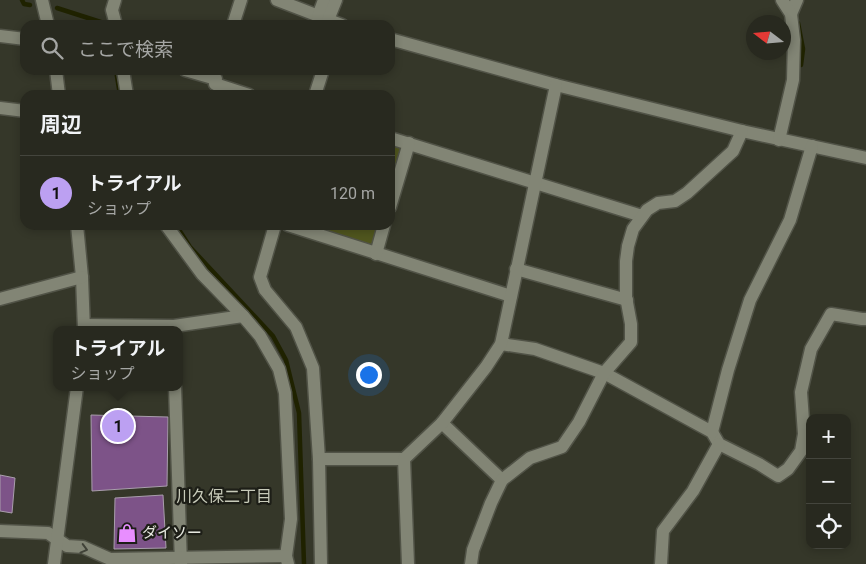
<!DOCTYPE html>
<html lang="ja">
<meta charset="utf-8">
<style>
:root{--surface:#28291f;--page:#34352c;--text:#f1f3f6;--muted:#a5a6a4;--line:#44453d;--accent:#bca0f2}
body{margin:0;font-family:Roboto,"Noto Sans JP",sans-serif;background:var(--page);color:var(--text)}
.controls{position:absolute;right:15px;bottom:15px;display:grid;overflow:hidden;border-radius:10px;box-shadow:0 2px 8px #0003}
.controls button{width:45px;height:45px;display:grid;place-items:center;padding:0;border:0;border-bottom:1px solid var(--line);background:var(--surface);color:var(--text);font:25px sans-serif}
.compass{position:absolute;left:746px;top:15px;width:45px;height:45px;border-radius:50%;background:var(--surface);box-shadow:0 2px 8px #0003;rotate:286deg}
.you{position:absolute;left:368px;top:374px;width:18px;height:18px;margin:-12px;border:4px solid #fff;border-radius:50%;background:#1a73e8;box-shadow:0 0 0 8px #1a73e833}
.badge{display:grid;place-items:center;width:32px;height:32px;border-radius:50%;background:var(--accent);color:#111;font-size:16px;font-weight:700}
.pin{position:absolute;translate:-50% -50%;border:2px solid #fff;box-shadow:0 1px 5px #0006}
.popup{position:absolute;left:53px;top:326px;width:130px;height:65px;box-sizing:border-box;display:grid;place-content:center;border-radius:10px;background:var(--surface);filter:drop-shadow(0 1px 4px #0005);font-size:16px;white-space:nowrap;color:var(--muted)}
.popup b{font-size:19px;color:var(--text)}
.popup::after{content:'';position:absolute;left:50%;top:100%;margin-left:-10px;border:10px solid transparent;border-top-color:var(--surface)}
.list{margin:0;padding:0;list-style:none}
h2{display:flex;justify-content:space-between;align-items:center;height:65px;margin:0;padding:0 20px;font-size:21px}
h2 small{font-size:16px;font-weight:400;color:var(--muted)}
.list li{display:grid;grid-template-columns:32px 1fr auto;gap:15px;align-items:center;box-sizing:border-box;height:75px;padding:0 20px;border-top:1px solid var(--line)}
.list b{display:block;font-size:19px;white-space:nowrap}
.list p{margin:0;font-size:16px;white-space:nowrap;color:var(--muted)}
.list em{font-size:16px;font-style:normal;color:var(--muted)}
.icon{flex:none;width:28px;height:28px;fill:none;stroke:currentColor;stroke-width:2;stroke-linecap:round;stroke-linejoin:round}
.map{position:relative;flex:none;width:866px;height:564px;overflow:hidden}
.search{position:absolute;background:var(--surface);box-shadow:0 2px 8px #0003;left:20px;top:20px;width:375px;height:55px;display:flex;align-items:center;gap:12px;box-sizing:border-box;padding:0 18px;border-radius:15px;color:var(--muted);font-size:19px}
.panel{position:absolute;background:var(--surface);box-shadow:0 2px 8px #0003;left:20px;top:90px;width:375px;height:140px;border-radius:15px}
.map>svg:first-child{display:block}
.green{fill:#50561e}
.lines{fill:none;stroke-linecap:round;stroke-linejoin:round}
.stream{stroke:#1f2200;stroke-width:4.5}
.building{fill:#7d5388;stroke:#a99eac}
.minor-casing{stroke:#515347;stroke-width:15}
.minor{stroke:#828575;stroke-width:12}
.oneway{stroke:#404238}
.labels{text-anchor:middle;stroke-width:4.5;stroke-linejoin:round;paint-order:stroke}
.poi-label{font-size:15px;fill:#e6e8df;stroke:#1d1e17;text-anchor:start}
.neighbourhood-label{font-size:16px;fill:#c7cab9;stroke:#1d1e17}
</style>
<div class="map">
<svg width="866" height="564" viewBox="0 0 866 564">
<rect width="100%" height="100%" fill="#353729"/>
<g class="green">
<polygon points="390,138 409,143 390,207"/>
<polygon points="288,225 384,225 376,254"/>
</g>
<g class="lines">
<g class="stream">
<polyline points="22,0 24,4 30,5"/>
<polyline points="57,8 110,25"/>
<polyline points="798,23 803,49 801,65"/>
<polyline points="116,70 120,95"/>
<polyline points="176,225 190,247 273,336 286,360 299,413 304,564"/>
</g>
</g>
<g class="building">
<polygon points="91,415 168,417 167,486 92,491"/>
<polygon points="0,475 15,478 12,513 0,511"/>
<polygon points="163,495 166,548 114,549 115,498"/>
</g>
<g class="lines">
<g class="minor-casing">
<g id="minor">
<polyline points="42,0 48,25"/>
<polyline points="115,0 112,10 116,25"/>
<polyline points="277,0 342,25"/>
<polyline points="791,14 797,0"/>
<polyline points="318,16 324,0"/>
<polyline points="328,20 336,0"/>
<polyline points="233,25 241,0"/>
<polyline points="0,36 25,39"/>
<polyline points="390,39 556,85 742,131 866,158"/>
<polyline points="56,70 59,95"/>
<polyline points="123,70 127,95"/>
<polyline points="185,70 216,79"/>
<polyline points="215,84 249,95"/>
<polyline points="315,95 323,70"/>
<polyline points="0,108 25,111"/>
<polyline points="390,138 642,216"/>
<polyline points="779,140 793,80 794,40 791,14 782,0"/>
<polyline points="390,207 409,143"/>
<polyline points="77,225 82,277 84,330"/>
<polyline points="166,225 202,274 243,316 260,336 279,369 285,393 291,519 286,556 288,564"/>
<polyline points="275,225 260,277 265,290 296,327 313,368 319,459 321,564"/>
<polyline points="288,225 511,296"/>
<polyline points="376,254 384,225"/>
<polyline points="516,269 627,300"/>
<polyline points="0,299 82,277"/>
<polyline points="85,325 174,326 243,316"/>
<polyline points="501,344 535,349 604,373 712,432 719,444 759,464 778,476 788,469 801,451 804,434 801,392 811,349 831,314 862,319 866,319"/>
<polyline points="175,387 181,564"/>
<polyline points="442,423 502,480"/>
<polyline points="712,432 728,370 750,300 790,220 812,146"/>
<polyline points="319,459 404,459"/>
<polyline points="0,531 48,533 67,546 83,547 110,559 286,556"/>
<polyline points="54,564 77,387"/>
<polyline points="408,564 404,459 442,423 486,367 501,344 556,85"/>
<polyline points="471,564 473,550 491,503 502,480 530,458 562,447 579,422 604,373 631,342 631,324 626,297 626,261 628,246 633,229 647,210 658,203 675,201 687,193 733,151 742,131"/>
<polyline points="661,564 663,531 693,491 719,444"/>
</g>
</g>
<use href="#minor" class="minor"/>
</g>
<defs><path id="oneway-chevron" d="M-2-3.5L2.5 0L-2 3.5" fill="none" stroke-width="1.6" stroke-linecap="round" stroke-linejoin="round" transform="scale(1.25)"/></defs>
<use class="oneway" href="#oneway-chevron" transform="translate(84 549) rotate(15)"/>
<defs>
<g id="shop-bare" transform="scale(1.5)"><path d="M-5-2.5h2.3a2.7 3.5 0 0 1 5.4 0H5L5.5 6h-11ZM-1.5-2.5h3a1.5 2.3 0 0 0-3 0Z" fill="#e88eff" stroke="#1d1e17" stroke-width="2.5" paint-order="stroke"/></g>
</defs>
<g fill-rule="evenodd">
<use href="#shop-bare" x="127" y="533"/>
</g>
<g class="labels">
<g class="poi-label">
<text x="142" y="538">ダイソー</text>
</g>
<g class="neighbourhood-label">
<text x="224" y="502">川久保二丁目</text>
</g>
</g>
</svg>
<div class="controls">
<button>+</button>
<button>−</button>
<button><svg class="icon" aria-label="locate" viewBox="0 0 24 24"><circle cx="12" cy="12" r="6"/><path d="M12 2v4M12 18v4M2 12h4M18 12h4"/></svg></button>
</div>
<svg class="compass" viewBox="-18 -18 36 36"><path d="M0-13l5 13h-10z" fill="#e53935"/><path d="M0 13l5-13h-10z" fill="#a5a6a4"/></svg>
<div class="you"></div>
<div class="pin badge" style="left:118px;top:426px">1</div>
<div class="popup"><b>トライアル</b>ショップ</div>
<div class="search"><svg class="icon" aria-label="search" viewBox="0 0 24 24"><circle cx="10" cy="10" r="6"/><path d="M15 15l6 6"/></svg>ここで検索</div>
<section class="panel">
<h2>周辺<small></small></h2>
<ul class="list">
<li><span class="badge">1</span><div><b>トライアル</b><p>ショップ</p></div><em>120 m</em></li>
</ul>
</section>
</div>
